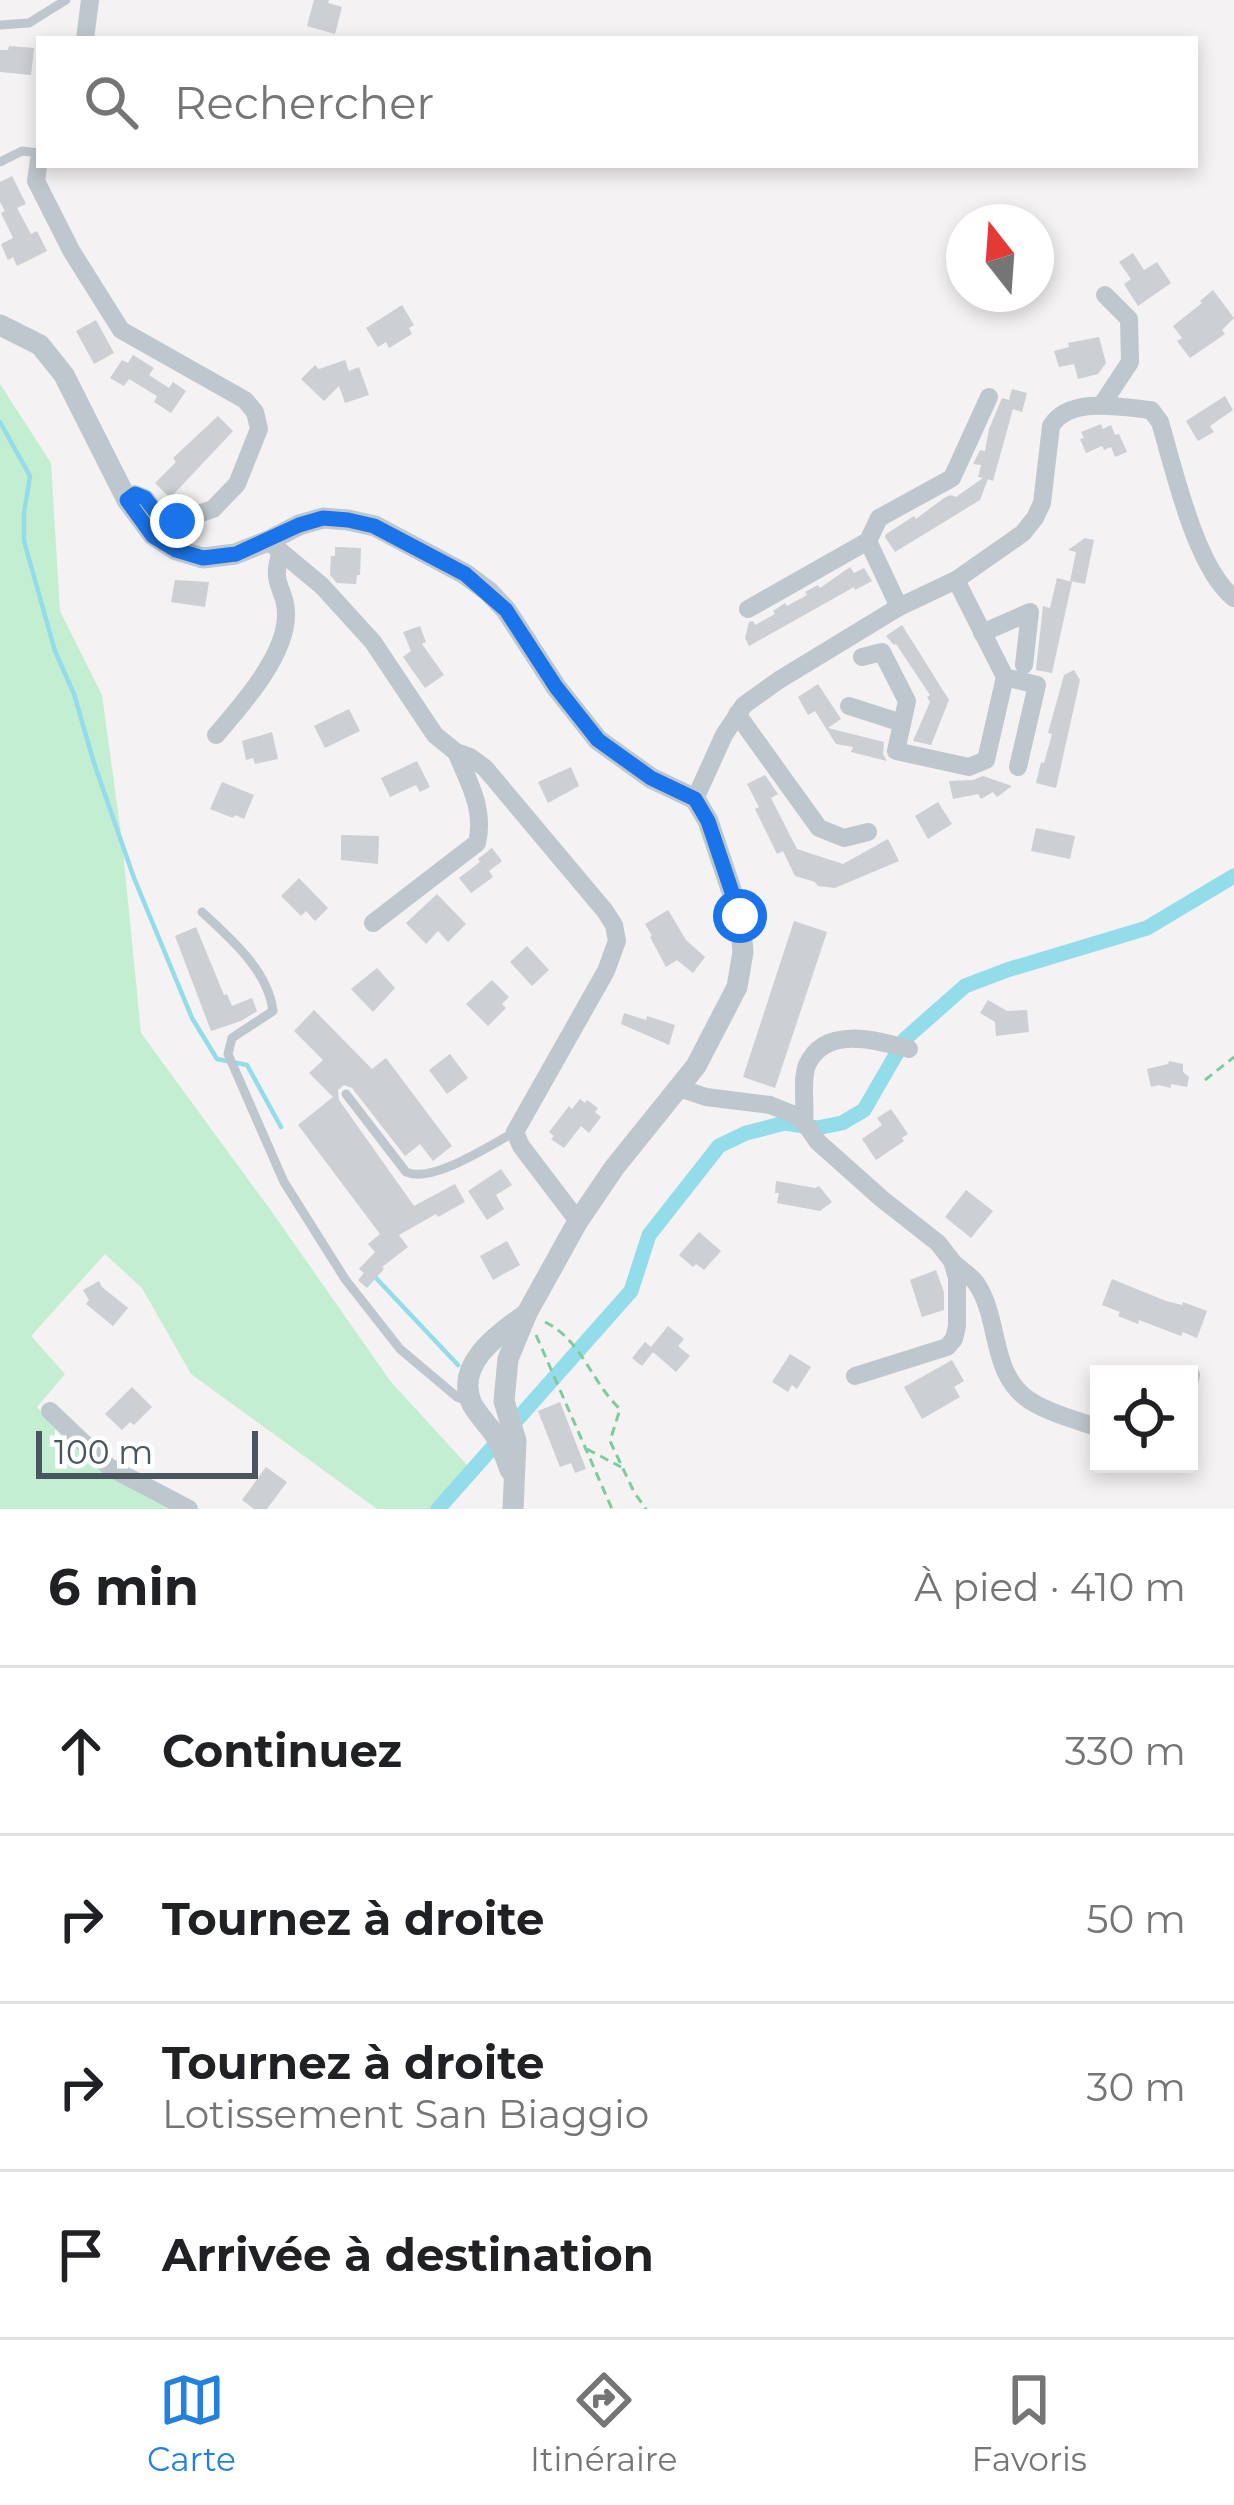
<!DOCTYPE html>
<html lang="fr">
<meta charset="utf-8">
<style>
:root{--surface:#fff;--page:#f2f2f2;--text:#202124;--muted:#757577;--line:#e0e0e0;--accent:#2380dd}
body{margin:0;font-family:Montserrat,sans-serif;background:var(--page);color:var(--text)}
.controls{position:absolute;right:36px;bottom:36px;display:grid;overflow:hidden;border-radius:0px;box-shadow:0 6px 18px #0003}
.controls button{width:108px;height:108px;display:grid;place-items:center;padding:0;border:0;border-bottom:3px solid var(--line);background:var(--surface);color:var(--text);font:60px sans-serif}
.compass{position:absolute;left:946px;top:204px;width:108px;height:108px;border-radius:50%;background:var(--surface);box-shadow:0 6px 18px #0003;rotate:343deg}
.scale{position:absolute;left:36px;bottom:30px;width:222px;box-sizing:border-box;padding-left:12px;border:6px solid #4a565f;border-top:0;font-size:33px;line-height:42px;white-space:nowrap;color:#4a565f;-webkit-text-stroke:9px #fff;paint-order:stroke}
.stop{position:absolute;width:36px;height:36px;margin:-27px;border:9px solid #1a73e8;border-radius:50%;background:#fff}
.stop.end{background:#1a73e8;border-color:#fff;box-shadow:0 3px 12px #0008}
.list{margin:0;padding:0;list-style:none}
h2{display:flex;justify-content:space-between;align-items:center;height:156px;margin:0;padding:0 48px;font-size:51px}
h2 small{font-size:39px;font-weight:400;color:var(--muted)}
.list li{display:grid;grid-template-columns:78px 1fr auto;gap:36px;align-items:center;box-sizing:border-box;height:168px;padding:0 48px;border-top:3px solid var(--line)}
.list b{display:block;font-size:45px;white-space:nowrap}
.list p{margin:0;font-size:39px;white-space:nowrap;color:var(--muted)}
.list em{font-size:39px;font-style:normal;color:var(--muted)}
.icon{flex:none;width:66px;height:66px;fill:none;stroke:currentColor;stroke-width:2;stroke-linecap:round;stroke-linejoin:round}
.map{position:relative;flex:none;width:1234px;height:1509px;overflow:hidden}
.search{position:absolute;background:var(--surface);box-shadow:0 6px 18px #0003;left:36px;right:36px;top:36px;height:132px;display:flex;align-items:center;gap:30px;box-sizing:border-box;padding:0 42px;border-radius:0px;color:var(--muted);font-size:45px}
.sheet{height:828px;background:var(--surface)}
nav{display:flex;justify-content:space-around;align-items:center;box-sizing:border-box;height:168px;border-top:3px solid var(--line);background:var(--surface);font-size:33px;color:var(--muted)}
nav a{display:grid;justify-items:center;gap:6px}
nav .on{color:var(--accent)}
.map>svg:first-child{display:block}
.green{fill:#c4eed1}
.lines{fill:none;stroke-linecap:round;stroke-linejoin:round}
.stream{stroke:#93dce9;stroke-width:4.5}
.canal{stroke:#93dce9;stroke-width:15}
.building{fill:#cccfd4}
.path{stroke:#7dcb9f;stroke-width:3;stroke-dasharray:9 6;stroke-linecap:butt}
.service{stroke:#bec7cd;stroke-width:9}
.minor{stroke:#bec7cd;stroke-width:18}
.tertiary{stroke:#bec7cd;stroke-width:21}
.route{stroke:#1a73e8;stroke-width:15}
</style>
<div class="map">
<svg width="1234" height="1509" viewBox="0 0 1234 1509">
<rect width="100%" height="100%" fill="#f4f2f2"/>
<polygon class="green" points="0,384 51,463 60,611 102,695 122,841 141,1033 272,1212 391,1382 468,1466 448,1509 377,1509 191,1374 142,1288 105,1254 31,1336 65,1374 37,1407 78,1451 175,1509 0,1509"/>
<g class="lines">
<g class="stream">
<polyline points="0,422 30,476 24,513 24,541 55,651 74,694 94,763 134,878 192,1018 217,1059 247,1065 281,1127"/>
<polyline points="376,1278 458,1365"/>
</g>
<polyline class="canal" points="438,1509 631,1291 649,1235 719,1146 746,1133 785,1123 817,1128 842,1123 864,1110 905,1039 965,986 1007,970 1147,928 1234,876"/>
</g>
<g class="building">
<polygon points="314,0 329,0 328,3 342,7 335,34 307,26"/>
<polygon points="9,46 34,48 31,75 0,72 0,50 8,50"/>
<polygon points="12,176 26,204 17,208 31,234 37,231 47,251 17,266 13,257 8,260 1,244 13,238 1,213 5,211 0,202 0,182"/>
<polygon points="1133,253 1144,270 1157,262 1171,283 1138,306 1124,284 1131,279 1119,262"/>
<polygon points="1213,290 1234,318 1222,330 1225,334 1190,358 1177,341 1182,338 1173,326 1202,303 1200,301"/>
<polygon points="402,305 414,325 409,328 412,334 389,348 386,342 378,347 366,328"/>
<polygon points="96,320 114,353 94,364 76,331"/>
<polygon points="1099,337 1106,363 1098,374 1078,379 1074,364 1059,367 1054,351 1069,347 1068,343"/>
<polygon points="133,355 154,368 149,375 169,388 173,382 186,391 171,413 154,402 157,396 129,379 124,386 110,378 122,360 128,363"/>
<polygon points="345,360 349,371 359,367 369,395 345,403 339,386 324,401 301,379 315,365 319,369"/>
<polygon points="1012,389 1027,393 1022,412 1013,409 993,481 988,479 980,500 895,552 885,537 886,534 914,516 916,519 944,498 950,495 956,497 983,478 978,477 981,465 973,464 980,450 985,451 989,429 1002,398 1009,400"/>
<polygon points="1225,396 1233,410 1210,426 1214,432 1198,441 1186,421"/>
<polygon points="218,416 233,431 170,498 155,483 176,462 173,458"/>
<polygon points="1101,424 1103,429 1111,425 1115,435 1119,434 1127,452 1115,457 1111,447 1104,450 1102,446 1086,453 1080,439 1084,438 1081,432"/>
<polygon points="1085,538 1094,540 1085,584 1070,581 1076,552 1068,550"/>
<polygon points="335,547 361,548 360,575 357,575 356,584 337,583 330,575 331,556 335,556"/>
<polygon points="850,567 854,573 864,568 872,581 855,590 854,587 749,646 745,638 749,622 753,621 755,625 775,614 773,611 785,603 787,606 807,595 805,592 818,585 820,588"/>
<polygon points="1057,578 1072,582 1052,673 1036,670 1043,606 1050,608"/>
<polygon points="175,580 209,582 205,607 171,602"/>
<polygon points="902,625 949,700 931,745 913,741 930,702 927,697 930,695 896,644 894,645 886,636"/>
<polygon points="420,626 426,642 422,644 444,675 425,688 403,657 411,651 403,632"/>
<polygon points="1074,670 1080,680 1056,788 1036,783 1041,762 1044,763 1052,734 1048,733 1064,675"/>
<polygon points="818,684 841,719 828,728 884,742 883,754 887,761 851,752 853,747 836,744 815,711 808,715 798,697"/>
<polygon points="349,709 360,731 325,748 314,726"/>
<polygon points="272,732 278,759 255,764 253,758 246,760 242,741"/>
<polygon points="417,761 430,787 420,792 416,785 390,797 381,778"/>
<polygon points="571,767 579,786 548,803 538,782"/>
<polygon points="765,775 778,794 771,798 797,849 843,864 888,839 899,861 835,888 818,886 815,882 795,876 783,851 777,854 755,809 759,807 747,784"/>
<polygon points="983,776 1012,786 997,797 993,792 981,799 978,794 953,799 949,781 973,780"/>
<polygon points="222,782 254,795 244,819 235,815 233,818 210,809"/>
<polygon points="938,802 952,824 928,839 915,816"/>
<polygon points="1036,828 1075,836 1070,859 1031,851"/>
<polygon points="341,835 379,836 378,864 341,860"/>
<polygon points="492,848 502,861 489,871 493,877 471,893 459,878 480,862 478,859"/>
<polygon points="299,878 328,908 315,921 306,911 301,916 281,896"/>
<polygon points="437,894 466,924 448,942 438,931 426,944 406,923"/>
<polygon points="668,910 686,940 705,957 693,973 677,960 666,967 650,937 652,936 645,924"/>
<polygon points="794,921 827,932 775,1088 743,1077"/>
<polygon points="196,927 224,995 227,994 232,1006 252,998 257,1011 241,1021 211,1031 175,936"/>
<polygon points="527,946 549,970 532,986 510,962"/>
<polygon points="377,968 395,988 373,1012 351,989"/>
<polygon points="492,980 509,997 502,1004 506,1008 488,1026 466,1004"/>
<polygon points="988,1000 1007,1011 1027,1010 1029,1032 996,1036 995,1022 980,1013"/>
<polygon points="314,1010 372,1069 386,1058 452,1146 433,1161 420,1144 405,1156 352,1088 344,1085 338,1090 339,1100 414,1206 455,1184 465,1202 438,1217 436,1214 399,1235 408,1247 382,1267 384,1269 367,1288 358,1280 364,1273 359,1269 375,1252 368,1244 380,1234 298,1125 333,1097 309,1073 323,1060 294,1031"/>
<polygon points="624,1013 646,1020 647,1016 675,1025 669,1045 621,1024"/>
<polygon points="450,1054 468,1078 447,1094 429,1070"/>
<polygon points="1169,1061 1183,1064 1183,1072 1189,1077 1187,1087 1171,1084 1171,1088 1159,1085 1151,1087 1147,1069 1168,1064"/>
<polygon points="580,1099 585,1103 587,1100 598,1108 595,1112 601,1117 589,1133 581,1126 564,1148 551,1139 554,1136 549,1132 569,1106 572,1109"/>
<polygon points="891,1109 908,1134 902,1138 904,1141 876,1160 862,1139 882,1125 877,1118"/>
<polygon points="501,1169 512,1185 496,1195 504,1209 487,1220 468,1191"/>
<polygon points="776,1181 815,1188 819,1186 832,1202 820,1211 777,1203 779,1193 775,1193"/>
<polygon points="966,1190 993,1211 971,1238 945,1217"/>
<polygon points="699,1232 721,1251 704,1270 696,1264 693,1267 679,1255"/>
<polygon points="507,1241 520,1265 493,1280 480,1256"/>
<polygon points="936,1270 944,1292 944,1310 922,1317 910,1280"/>
<polygon points="1112,1279 1166,1301 1182,1305 1183,1302 1207,1311 1197,1338 1183,1332 1181,1336 1139,1320 1138,1324 1118,1316 1120,1312 1102,1305"/>
<polygon points="99,1281 102,1287 128,1308 113,1326 86,1304 89,1300 83,1290"/>
<polygon points="668,1326 684,1339 678,1346 690,1356 676,1372 653,1352 642,1366 632,1358 645,1342 651,1347"/>
<polygon points="790,1354 811,1367 797,1389 792,1385 788,1392 772,1382"/>
<polygon points="952,1360 964,1381 954,1387 960,1397 922,1419 904,1387"/>
<polygon points="132,1387 152,1407 134,1425 130,1422 122,1430 105,1414"/>
<polygon points="560,1402 586,1469 575,1473 571,1463 560,1467 538,1411"/>
<polygon points="266,1467 287,1482 267,1509 254,1509 242,1500"/>
</g>
<g class="lines">
<g class="path">
<polyline points="1205,1080 1234,1057"/>
<path d="M545 1322C582 1340 591 1382 620 1409L610 1441 634 1492 646 1509"/>
<polyline points="536,1335 612,1509"/>
<polyline points="587,1449 621,1467"/>
</g>
<g class="service">
<polyline points="0,25 29,23 66,0"/>
<polyline points="0,162 22,151 39,153"/>
<path d="M202 912C230 938 268 970 273 1011L232 1038 228 1054 284 1182 345 1279 400 1349 457 1397 467 1401"/>
<path d="M346 1094 406 1172C432 1184 490 1145 515 1132"/>
</g>
<g class="minor">
<polyline points="85,39 90,0"/>
<polyline points="39,160 36,181 72,252 121,330 245,400 255,412 259,429 237,484 213,509 177,521 158,515 145,498 135,494 127,500"/>
<polyline points="1101,406 1130,362 1129,319 1105,295"/>
<polyline points="268,541 322,586 373,642 435,735 456,752 470,757 485,768 605,911 614,925 617,941 606,971 515,1132 521,1146 578,1221"/>
<polyline points="868,541 899,607"/>
<polyline points="956,580 1005,677 1037,685 1018,767"/>
<polyline points="748,609 868,541 879,518 952,478 989,397"/>
<polyline points="982,633 1030,612 1024,665"/>
<polyline points="862,657 882,652 907,701 896,751 969,767 986,760 1005,677"/>
<polyline points="849,706 902,723"/>
<polyline points="737,714 819,828 844,838 868,832"/>
<path d="M216 735C241 706 286 656 286 615 287 588 269 587 281 552"/>
<path d="M695 799 724 735 744 705 779 680 899 607 956 580 1023 533 1035 518 1042 503 1051 426C1070 396 1121 407 1151 410L1160 422C1174 469 1196 569 1234 598"/>
<path d="M373 923 477 843C485 809 469 783 456 752"/>
<polyline points="679,1088 706,1097 770,1105 795,1115 804,1122 818,1142 882,1199 938,1243 952,1261 957,1278 957,1326 954,1339 947,1347 855,1376"/>
<path d="M804 1122C806 1105 801 1081 807 1065 825 1025 876 1040 909 1049"/>
<path d="M955 1264C961 1270 971 1276 976 1283 1001 1319 989 1373 1029 1400 1049 1413 1076 1420 1099 1428"/>
<polyline points="1189,1383 1191,1375"/>
<polyline points="50,1411 109,1467 189,1509"/>
</g>
<g class="tertiary">
<polyline points="0,325 40,345 64,375 127,500 153,535 176,550 203,558 235,554 268,541 299,525 323,518 348,520 375,526 465,574 489,592 506,610 556,687 598,740 651,778 695,799 708,821 740,916 743,952 737,987 696,1066 614,1168 578,1221 527,1313 508,1359 504,1401 516,1441 513,1509"/>
<path d="M510 1470C506 1458 502 1446 495 1435 488 1425 478 1415 472 1404 454 1365 497 1335 525 1315"/>
</g>
</g>
<g class="lines">
<polyline class="route" points="177,521 158,515 145,498 135,494 127,500 153,536 176,550 203,558 236,554 299,525 323,518 348,520 374,526 465,574 506,610 556,687 598,740 651,778 695,799 708,821 740,916"/>
</g>
</svg>
<div class="controls">
<button><svg class="icon" aria-label="locate" viewBox="0 0 24 24"><circle cx="12" cy="12" r="6"/><path d="M12 2v4M12 18v4M2 12h4M18 12h4"/></svg></button>
</div>
<svg class="compass" viewBox="-18 -18 36 36"><path d="M0-13l5 13h-10z" fill="#e53935"/><path d="M0 13l5-13h-10z" fill="#757577"/></svg>
<div class="scale">100 m</div>
<div class="stop" style="left:740px;top:916px"></div>
<div class="stop end" style="left:177px;top:521px"></div>
<div class="search"><svg class="icon" aria-label="search" viewBox="0 0 24 24"><circle cx="10" cy="10" r="6"/><path d="M15 15l6 6"/></svg>Rechercher</div>
</div>
<section class="sheet">
<h2>6 min<small>À pied · 410 m</small></h2>
<ul class="list">
<li><svg class="icon" aria-label="ahead" viewBox="0 0 24 24"><path d="M12 20V5M6 11l6-6 6 6"/></svg><div><b>Continuez</b></div><em>330 m</em></li>
<li><svg class="icon" aria-label="right" viewBox="0 0 24 24"><path d="M7 20v-9h11M14 6l5 5-5 5"/></svg><div><b>Tournez à droite</b></div><em>50 m</em></li>
<li><svg class="icon" aria-label="right" viewBox="0 0 24 24"><path d="M7 20v-9h11M14 6l5 5-5 5"/></svg><div><b>Tournez à droite</b><p>Lotissement San Biaggio</p></div><em>30 m</em></li>
<li><svg class="icon" aria-label="arrive" viewBox="0 0 24 24"><path d="M6 21V4h12l-3 4 3 4H6"/></svg><div><b>Arrivée à destination</b></div></li>
</ul>
</section>
<nav>
<a class="on"><svg class="icon" aria-label="map" viewBox="0 0 24 24"><path d="M3 6l6-2 6 2 6-2v14l-6 2-6-2-6 2zM9 4v14M15 6v14"/></svg>Carte</a>
<a><svg class="icon" aria-label="directions" viewBox="0 0 24 24"><path d="M12 3l9 9-9 9-9-9zM9 14v-3h6M13 9l2 2-2 2"/></svg>Itinéraire</a>
<a><svg class="icon" aria-label="saved" viewBox="0 0 24 24"><path d="M7 4h10v16l-5-4-5 4z"/></svg>Favoris</a>
</nav>
